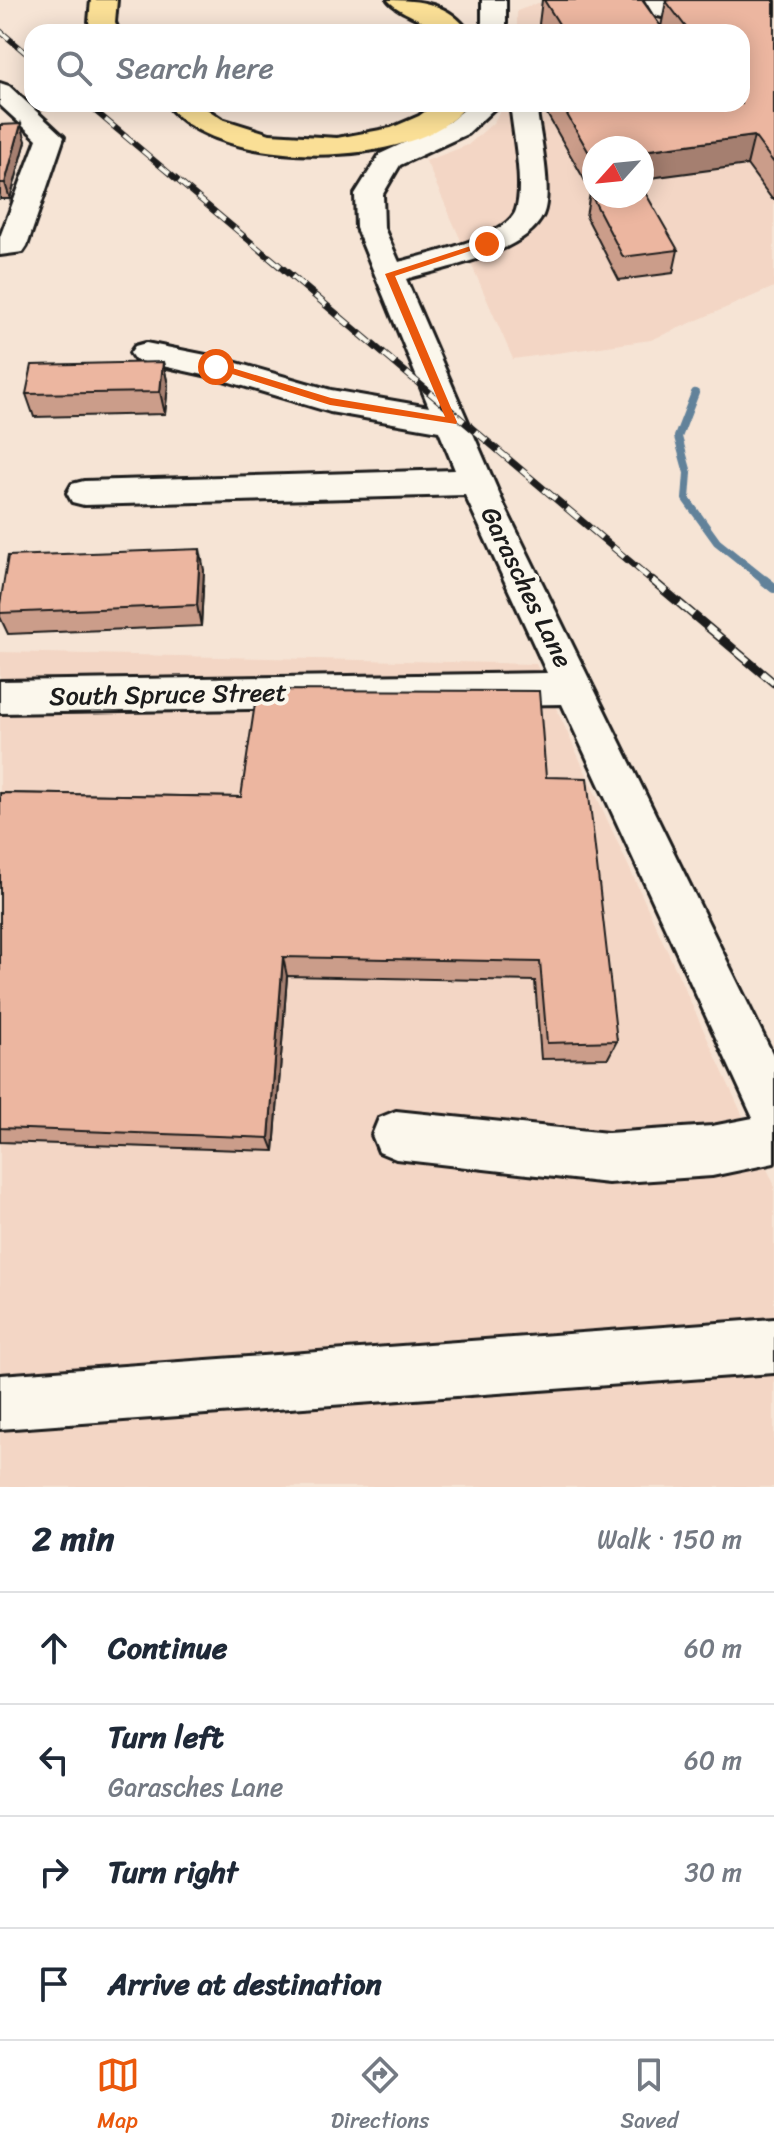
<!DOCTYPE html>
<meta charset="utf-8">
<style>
:root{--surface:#fff;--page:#f6f6f7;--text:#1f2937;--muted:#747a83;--line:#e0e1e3;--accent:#ea580c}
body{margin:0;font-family:Sriracha,sans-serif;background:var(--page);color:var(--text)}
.compass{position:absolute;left:582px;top:136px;width:72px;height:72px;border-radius:50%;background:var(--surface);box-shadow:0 4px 20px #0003;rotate:243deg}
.stop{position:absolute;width:24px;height:24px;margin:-18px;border:6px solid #ea580c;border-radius:50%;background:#fff}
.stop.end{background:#ea580c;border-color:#fff;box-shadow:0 2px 8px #0008}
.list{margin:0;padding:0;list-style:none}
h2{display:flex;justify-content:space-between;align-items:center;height:104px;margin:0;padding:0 32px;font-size:34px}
h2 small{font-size:26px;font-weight:400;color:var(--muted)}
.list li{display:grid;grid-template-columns:52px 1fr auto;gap:24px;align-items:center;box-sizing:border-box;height:112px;padding:0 32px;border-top:2px solid var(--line)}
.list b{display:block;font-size:30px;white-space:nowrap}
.list p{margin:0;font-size:26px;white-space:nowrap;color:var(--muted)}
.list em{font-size:26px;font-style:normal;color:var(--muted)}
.icon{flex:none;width:44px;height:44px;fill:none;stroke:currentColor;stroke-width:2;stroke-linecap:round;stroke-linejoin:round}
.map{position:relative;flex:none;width:774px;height:1487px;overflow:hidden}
.search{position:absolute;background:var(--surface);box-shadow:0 4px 20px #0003;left:24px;right:24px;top:24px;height:88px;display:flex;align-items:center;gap:20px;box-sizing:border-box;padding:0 28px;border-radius:24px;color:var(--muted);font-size:30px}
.sheet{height:552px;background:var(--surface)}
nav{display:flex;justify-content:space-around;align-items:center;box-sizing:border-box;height:112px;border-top:2px solid var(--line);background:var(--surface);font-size:22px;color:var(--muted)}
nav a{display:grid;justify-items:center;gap:4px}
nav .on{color:var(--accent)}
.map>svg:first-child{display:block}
.built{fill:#f3d6c5;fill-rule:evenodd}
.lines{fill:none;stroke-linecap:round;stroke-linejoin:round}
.stream-far1{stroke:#62829a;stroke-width:8}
.stream{stroke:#62829a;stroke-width:10}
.minor-casing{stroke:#1c1c1c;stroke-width:6}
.major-casing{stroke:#1c1c1c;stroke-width:6}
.minor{fill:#fbf7ec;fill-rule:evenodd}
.major{fill:#fadf96;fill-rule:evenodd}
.rail-far2-casing{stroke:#1c1c1c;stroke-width:6}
.rail-far1-casing{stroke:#1c1c1c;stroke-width:7}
.rail-casing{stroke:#1c1c1c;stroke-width:9}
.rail-far2{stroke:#fbf7ec;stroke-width:4;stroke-dasharray:12;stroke-linecap:butt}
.rail-far1{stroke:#fbf7ec;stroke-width:5;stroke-dasharray:15;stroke-linecap:butt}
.rail{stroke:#fbf7ec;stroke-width:6;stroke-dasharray:18;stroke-linecap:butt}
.wall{fill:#cb9d8a;stroke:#1c1c1c;stroke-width:2}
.shaded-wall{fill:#a57f70;stroke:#1c1c1c;stroke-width:2}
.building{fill:#ecb6a0;stroke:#1c1c1c;stroke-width:2}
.route{fill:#ea580c}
.labels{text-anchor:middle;stroke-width:8;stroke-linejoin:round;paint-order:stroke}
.street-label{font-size:26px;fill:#1c1c1c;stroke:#fbf7ec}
</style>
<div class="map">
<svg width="774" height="1487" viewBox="0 0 774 1487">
<rect width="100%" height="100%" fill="#f6e4d5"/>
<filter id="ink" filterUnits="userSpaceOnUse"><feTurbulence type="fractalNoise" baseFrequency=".0125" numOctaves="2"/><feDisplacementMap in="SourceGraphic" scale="16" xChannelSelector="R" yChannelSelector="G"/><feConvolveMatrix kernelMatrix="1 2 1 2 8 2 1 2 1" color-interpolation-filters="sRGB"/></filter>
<g filter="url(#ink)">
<g class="built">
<path d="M538 3H774V287L651 340 513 359 426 161 468 145 493 123 505 104H742V32H517V11ZM594 148H642V196H594Z"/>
<polygon points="0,652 536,664 774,1184 774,1487 0,1487"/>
</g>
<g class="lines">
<polyline class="stream-far1" points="695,393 678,437 688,473 686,499 717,542 767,582"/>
<polyline class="stream" points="764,580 774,588"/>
<g class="minor-casing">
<g id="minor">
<rect x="482" y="0" width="24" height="32"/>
<polygon points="645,0 669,0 670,3 774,1 774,15 662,17 654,15"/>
<polygon points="0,83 9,86 64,137 27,246 23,252 0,255 0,237 37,139 0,105"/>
<path d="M471 104H499L467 134 400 165 383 194 384 228 399 262C425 255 508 237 516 210 524 185 514 138 511 111L515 104H541L537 111C540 136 553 192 543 215 526 253 443 268 406 279L504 505 774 1057V1163L712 1176 608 1183 396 1159 379 1152 372 1135 379 1118 396 1111 608 1133 712 1126 753 1118 562 704 0 713V681L547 673 465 495 84 505 72 502 67 493 72 484 84 481 455 470 439 431 330 412 213 377 135 360 130 353 135 346 146 343 216 357 331 390 429 407 356 228 355 194 380 154 449 122Z"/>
<polygon points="774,1319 774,1373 0,1429 0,1375"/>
</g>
</g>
<g class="major-casing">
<g id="major">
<polygon points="91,0 117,0 115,22 119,32 93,32 89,22"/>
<path d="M388 0C420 0 449 3 469 32H440C426 20 398 13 388 0Z"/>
<path d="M167 104H199L222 119 270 134 337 138 391 128 419 116 435 104H467C420 172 213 171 167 104Z"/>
</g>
</g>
<use href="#minor" class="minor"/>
<use href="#major" class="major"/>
<g class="rail-far2-casing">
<g id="rail-far2">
<polyline points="0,31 32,58"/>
<polyline points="87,104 271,259"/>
</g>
</g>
<g class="rail-far1-casing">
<polyline id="rail-far1" points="269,257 654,582"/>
</g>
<g class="rail-casing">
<polyline id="rail" points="652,580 774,683"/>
</g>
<use href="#rail-far2" class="rail-far2"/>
<use href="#rail-far1" class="rail-far1"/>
<use href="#rail" class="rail"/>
</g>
<g class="wall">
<polygon points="542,0 642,0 661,27 666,1 774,0 774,199 772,199 747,165 594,148 594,186 588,186 543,107 543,104 742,104 742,32 544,32 539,24"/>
<polygon points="0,125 26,141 10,199 0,199"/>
<polygon points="590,193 678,250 673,273 619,280 586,216"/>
<polygon points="163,362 168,385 165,414 34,417 26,394"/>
<polygon points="204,570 201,626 8,634 0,617 0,604"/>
<polygon points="546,777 617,1041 608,1058 541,1059 535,981 287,976 274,1151 0,1142 0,793 241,797"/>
</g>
<g class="shaded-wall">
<polygon points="21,124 26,141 10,199 5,183"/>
<polygon points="754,136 747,165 642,179 642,151"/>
<polygon points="592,158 594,158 594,186 588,186"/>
<polygon points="163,362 168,385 165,414 160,392"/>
<polygon points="200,549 204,570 201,626 197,605"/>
<polygon points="283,957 287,976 274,1151 269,1138"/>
</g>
<g class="building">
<polygon points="544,0 642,0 665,32 564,32"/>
<polygon points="671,0 774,0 774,163 754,136 642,151 642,148 594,148 594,158 592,158 561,104 742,104 742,32 674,32 688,30 666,1"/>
<polygon points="21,124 5,183 0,183 0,125"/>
<polygon points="642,187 678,250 623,257 590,193 594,193 594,196 642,196"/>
<polygon points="163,362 160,392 26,394 32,365"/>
<polygon points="200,549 197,605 0,613 0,604 8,556"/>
<polygon points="257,690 539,691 546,777 587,778 617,1041 547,1043 540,962 283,957 269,1138 0,1128 0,793 241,797"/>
</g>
</g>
<polygon class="route" points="483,242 491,244 395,276 457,422 456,424 330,405 210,367 216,363 331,398 445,417 385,274"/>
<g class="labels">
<g class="street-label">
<text transform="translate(527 587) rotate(64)" y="9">Garasches Lane</text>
<text transform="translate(168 694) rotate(-1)" y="9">South Spruce Street</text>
</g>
</g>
</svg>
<svg class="compass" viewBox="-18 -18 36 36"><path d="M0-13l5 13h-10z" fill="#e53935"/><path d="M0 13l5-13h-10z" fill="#747a83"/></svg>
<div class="stop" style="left:216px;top:367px"></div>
<div class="stop end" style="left:487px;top:244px"></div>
<div class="search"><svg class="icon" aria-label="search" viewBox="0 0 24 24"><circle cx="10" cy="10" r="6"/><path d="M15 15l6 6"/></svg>Search here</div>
</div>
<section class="sheet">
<h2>2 min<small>Walk · 150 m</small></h2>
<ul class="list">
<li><svg class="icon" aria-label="ahead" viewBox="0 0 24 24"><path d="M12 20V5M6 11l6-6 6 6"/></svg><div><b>Continue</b></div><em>60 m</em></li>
<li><svg class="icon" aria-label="left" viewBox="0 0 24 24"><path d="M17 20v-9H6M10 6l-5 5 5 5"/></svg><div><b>Turn left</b><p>Garasches Lane</p></div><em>60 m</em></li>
<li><svg class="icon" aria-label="right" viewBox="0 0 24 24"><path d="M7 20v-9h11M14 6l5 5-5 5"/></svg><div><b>Turn right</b></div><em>30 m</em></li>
<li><svg class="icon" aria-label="arrive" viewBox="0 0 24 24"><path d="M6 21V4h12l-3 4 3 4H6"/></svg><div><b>Arrive at destination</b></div></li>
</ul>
</section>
<nav>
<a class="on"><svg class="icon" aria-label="map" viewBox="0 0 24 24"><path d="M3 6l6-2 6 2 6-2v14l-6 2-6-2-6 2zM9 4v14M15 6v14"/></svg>Map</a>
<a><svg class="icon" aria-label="directions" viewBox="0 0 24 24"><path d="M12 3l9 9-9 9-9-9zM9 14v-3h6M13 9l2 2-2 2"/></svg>Directions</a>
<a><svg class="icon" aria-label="saved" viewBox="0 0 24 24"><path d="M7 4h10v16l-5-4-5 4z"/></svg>Saved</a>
</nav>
